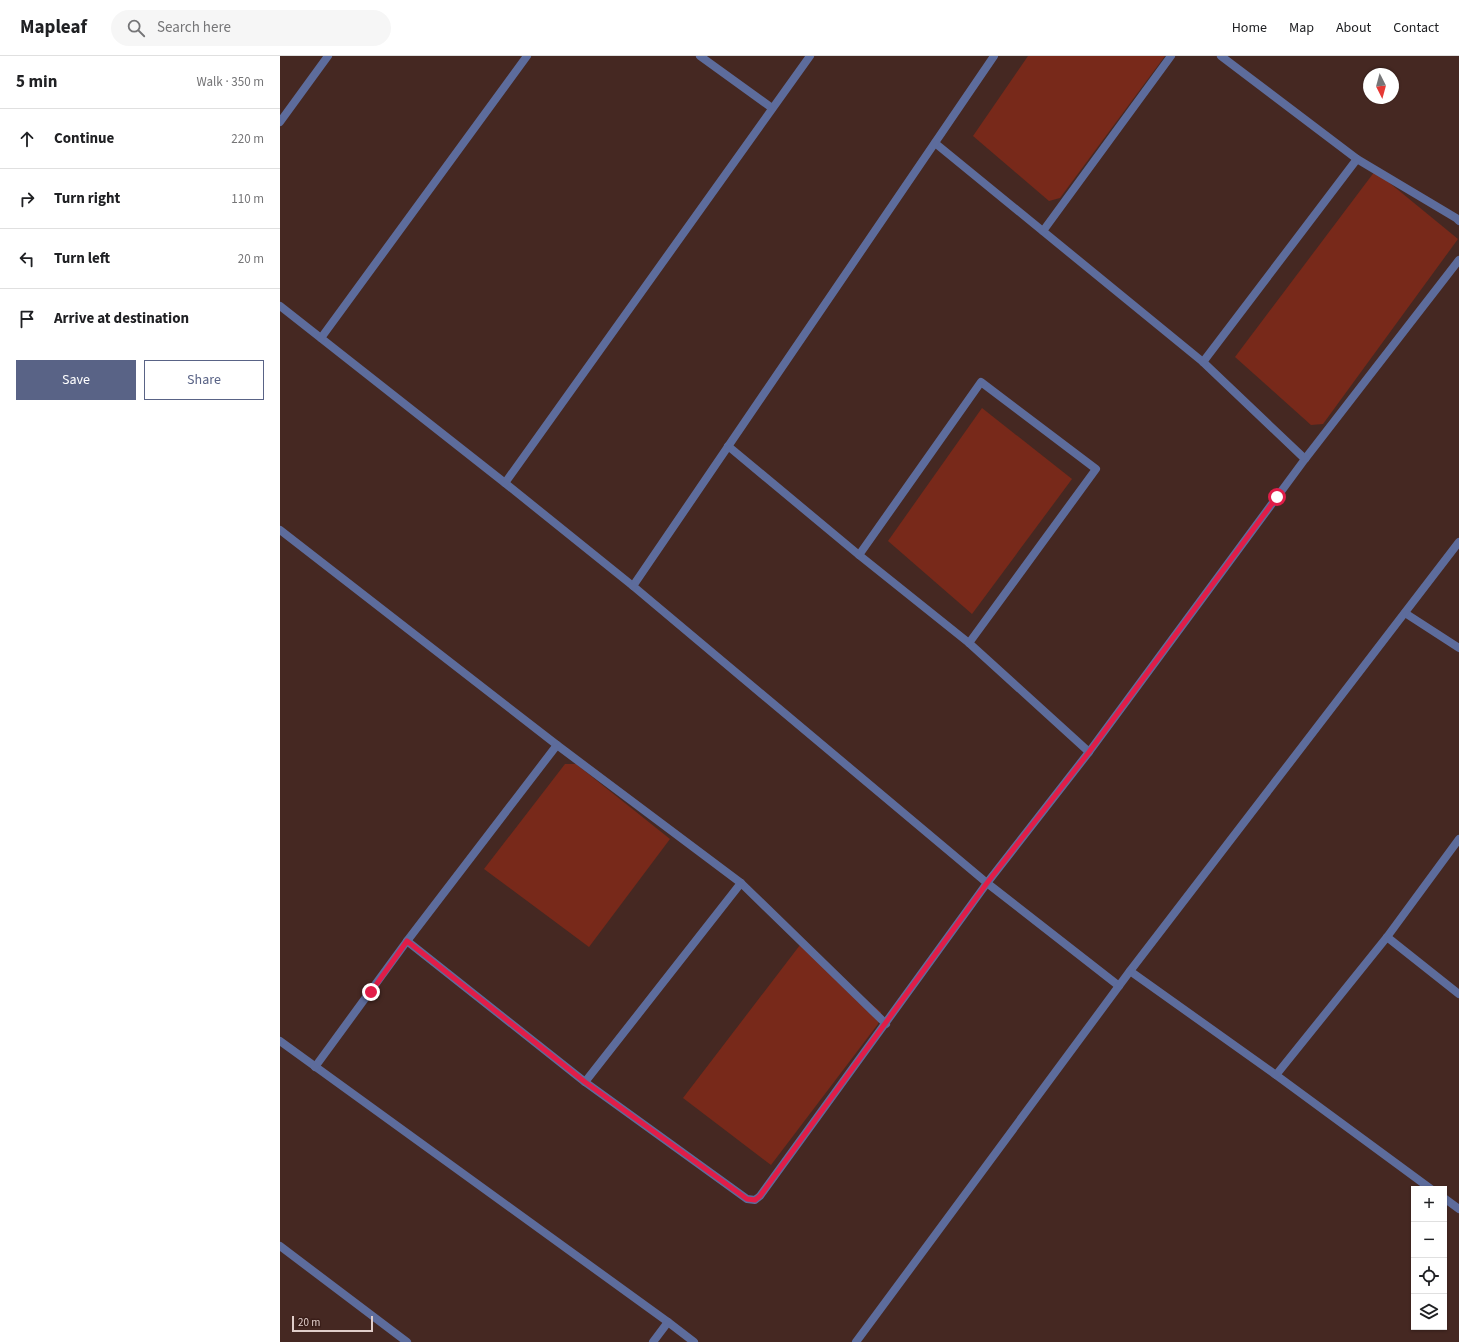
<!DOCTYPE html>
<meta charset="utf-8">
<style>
:root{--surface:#fff;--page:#f6f6f6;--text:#202124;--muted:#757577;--line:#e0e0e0;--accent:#596386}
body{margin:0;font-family:"Source Sans 3",sans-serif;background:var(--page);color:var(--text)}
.controls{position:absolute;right:12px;bottom:12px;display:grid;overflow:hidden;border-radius:0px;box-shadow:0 1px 3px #0004}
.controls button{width:36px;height:36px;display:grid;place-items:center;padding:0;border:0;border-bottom:1px solid var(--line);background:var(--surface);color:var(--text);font:20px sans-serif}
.compass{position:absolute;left:1083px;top:12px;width:36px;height:36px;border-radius:50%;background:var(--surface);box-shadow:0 1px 3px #0004;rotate:174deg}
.scale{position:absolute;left:12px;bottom:10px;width:81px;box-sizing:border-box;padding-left:4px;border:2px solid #e0cdc9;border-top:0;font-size:11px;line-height:14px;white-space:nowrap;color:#e0cdc9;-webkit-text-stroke:3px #3a1e19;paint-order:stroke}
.stop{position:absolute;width:12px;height:12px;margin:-9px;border:3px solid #e11d48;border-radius:50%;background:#fff}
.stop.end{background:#e11d48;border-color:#fff;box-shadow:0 1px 4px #0008}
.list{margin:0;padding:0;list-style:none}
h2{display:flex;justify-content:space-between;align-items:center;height:52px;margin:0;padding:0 16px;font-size:17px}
h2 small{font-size:13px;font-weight:400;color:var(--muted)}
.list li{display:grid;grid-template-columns:26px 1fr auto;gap:12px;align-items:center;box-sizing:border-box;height:60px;padding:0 16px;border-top:1px solid var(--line)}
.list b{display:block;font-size:15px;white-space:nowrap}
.list em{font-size:13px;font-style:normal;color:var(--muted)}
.actions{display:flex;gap:8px;padding:12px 16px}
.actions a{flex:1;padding:9px 0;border:1px solid var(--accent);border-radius:0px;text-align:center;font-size:14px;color:var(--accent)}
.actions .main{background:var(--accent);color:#fff}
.icon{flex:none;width:22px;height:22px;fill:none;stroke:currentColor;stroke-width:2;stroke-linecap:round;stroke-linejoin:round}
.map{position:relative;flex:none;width:1179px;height:1286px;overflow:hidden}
header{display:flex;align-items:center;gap:24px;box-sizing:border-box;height:56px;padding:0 20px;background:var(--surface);border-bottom:1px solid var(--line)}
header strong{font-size:19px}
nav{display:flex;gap:22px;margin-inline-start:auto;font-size:14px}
.search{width:280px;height:36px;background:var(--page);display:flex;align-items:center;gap:10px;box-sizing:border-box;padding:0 14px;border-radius:22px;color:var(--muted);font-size:15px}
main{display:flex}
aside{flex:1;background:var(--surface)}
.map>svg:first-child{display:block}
.green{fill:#78291a}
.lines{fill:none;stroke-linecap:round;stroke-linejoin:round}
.minor{stroke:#5d6c9c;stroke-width:8}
.route{stroke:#e11d48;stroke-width:5}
</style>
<header>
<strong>Mapleaf</strong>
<div class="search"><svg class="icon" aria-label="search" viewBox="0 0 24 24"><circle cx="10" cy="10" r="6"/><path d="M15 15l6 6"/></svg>Search here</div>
<nav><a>Home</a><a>Map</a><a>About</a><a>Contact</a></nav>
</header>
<main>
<aside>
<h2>5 min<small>Walk · 350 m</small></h2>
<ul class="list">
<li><svg class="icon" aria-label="ahead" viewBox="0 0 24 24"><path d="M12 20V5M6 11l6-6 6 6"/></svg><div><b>Continue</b></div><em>220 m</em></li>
<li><svg class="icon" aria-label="right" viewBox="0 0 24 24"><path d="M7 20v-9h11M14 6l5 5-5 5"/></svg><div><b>Turn right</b></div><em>110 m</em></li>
<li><svg class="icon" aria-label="left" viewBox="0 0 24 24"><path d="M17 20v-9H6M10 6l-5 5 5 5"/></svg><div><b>Turn left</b></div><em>20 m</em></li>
<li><svg class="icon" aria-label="arrive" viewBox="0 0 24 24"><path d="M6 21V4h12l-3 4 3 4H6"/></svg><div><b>Arrive at destination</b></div></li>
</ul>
<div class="actions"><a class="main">Save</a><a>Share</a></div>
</aside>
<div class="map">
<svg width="1179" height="1286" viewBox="0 0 1179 1286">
<rect width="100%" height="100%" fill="#452822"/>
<g class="green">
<polygon points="748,0 885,0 780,142 769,145 693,80"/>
<polygon points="1095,115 1178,183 1043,368 1031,369 955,301"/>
<polygon points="702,352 792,423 692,558 608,485"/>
<polygon points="285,708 296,708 390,783 309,891 204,813"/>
<polygon points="520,889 601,956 598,968 491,1109 403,1042"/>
</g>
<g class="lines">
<g class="minor">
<polyline points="420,0 492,52"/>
<polyline points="941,0 1077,103 1176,162 1179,165"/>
<polyline points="0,66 48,0"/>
<polyline points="655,87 923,306 1025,403"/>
<polyline points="763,175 891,0"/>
<polyline points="0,250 225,427 353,530 707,827 839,930"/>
<polyline points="41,282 247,0"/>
<polyline points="923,306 1077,103"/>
<polyline points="448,390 579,499 689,587 809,696"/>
<polyline points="225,427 530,0"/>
<polyline points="0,474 277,689 461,827 606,968"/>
<polyline points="579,499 701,326 816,413 689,587"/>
<polyline points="353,530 714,0"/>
<polyline points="1125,557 1179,592"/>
<polyline points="1107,881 1179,938"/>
<polyline points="127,885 305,1026 467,1143 475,1144 480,1140 707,827 809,696 1025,403 1179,204"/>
<polyline points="850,915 996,1019 1151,1133"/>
<polyline points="0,985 388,1266 414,1286"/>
<polyline points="35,1011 127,885 277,689"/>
<polyline points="996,1019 1107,881 1179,783"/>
<polyline points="305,1026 461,827"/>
<polyline points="1164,1142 1179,1153"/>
<polyline points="0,1190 127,1286"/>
<polyline points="373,1286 388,1266"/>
<polyline points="576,1286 850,915 1179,486"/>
</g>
</g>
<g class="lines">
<polyline class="route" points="91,936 127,885 305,1026 467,1143 475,1144 480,1140 707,827 809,696 997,441"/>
</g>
</svg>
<div class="controls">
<button>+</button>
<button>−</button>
<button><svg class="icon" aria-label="locate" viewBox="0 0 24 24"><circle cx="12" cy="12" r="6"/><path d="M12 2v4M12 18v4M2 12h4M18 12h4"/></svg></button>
<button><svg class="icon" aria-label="layers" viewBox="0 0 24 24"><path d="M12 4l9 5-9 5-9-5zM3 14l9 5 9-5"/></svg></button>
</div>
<svg class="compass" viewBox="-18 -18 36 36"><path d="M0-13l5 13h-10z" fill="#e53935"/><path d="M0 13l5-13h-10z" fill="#757577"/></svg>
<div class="scale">20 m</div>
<div class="stop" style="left:997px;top:441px"></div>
<div class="stop end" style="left:91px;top:936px"></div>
</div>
</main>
